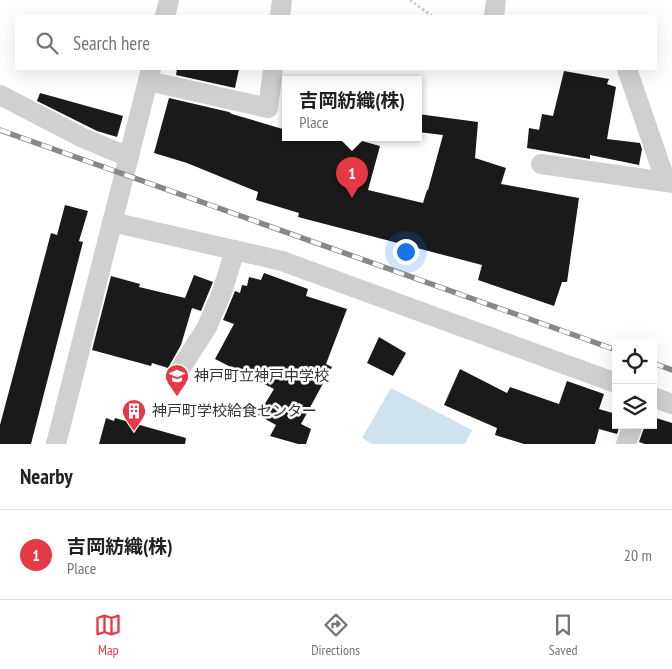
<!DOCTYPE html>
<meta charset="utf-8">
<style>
:root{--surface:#fff;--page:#f2f2f2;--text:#202124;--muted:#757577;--line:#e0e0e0;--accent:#e63946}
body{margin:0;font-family:"PT Sans Narrow","Noto Sans JP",sans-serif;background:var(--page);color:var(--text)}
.controls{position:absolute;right:15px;bottom:15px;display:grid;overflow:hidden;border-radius:0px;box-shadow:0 5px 20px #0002}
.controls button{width:45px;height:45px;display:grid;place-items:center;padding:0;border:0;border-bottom:1px solid var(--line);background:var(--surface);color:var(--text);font:25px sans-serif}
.you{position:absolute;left:405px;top:251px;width:18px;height:18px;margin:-12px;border:4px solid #fff;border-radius:50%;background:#1a73e8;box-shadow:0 0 0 8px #1a73e833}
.badge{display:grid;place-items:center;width:32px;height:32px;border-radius:50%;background:var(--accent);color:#fff;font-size:16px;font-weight:700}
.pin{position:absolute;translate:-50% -41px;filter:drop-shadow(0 1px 2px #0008)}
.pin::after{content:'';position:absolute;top:26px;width:18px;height:15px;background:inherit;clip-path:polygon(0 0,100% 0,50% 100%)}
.popup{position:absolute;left:282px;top:76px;width:140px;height:65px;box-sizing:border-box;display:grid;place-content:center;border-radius:0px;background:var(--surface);filter:drop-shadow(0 1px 4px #0005);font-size:16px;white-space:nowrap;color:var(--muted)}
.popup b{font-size:19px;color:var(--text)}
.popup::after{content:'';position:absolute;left:50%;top:100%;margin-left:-10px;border:10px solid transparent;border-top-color:var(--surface)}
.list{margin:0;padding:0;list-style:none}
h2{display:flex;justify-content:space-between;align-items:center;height:65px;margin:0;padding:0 20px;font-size:21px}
h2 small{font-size:16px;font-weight:400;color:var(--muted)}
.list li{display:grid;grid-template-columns:32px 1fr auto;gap:15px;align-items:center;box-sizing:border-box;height:90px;padding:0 20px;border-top:1px solid var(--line)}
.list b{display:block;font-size:19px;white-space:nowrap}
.list p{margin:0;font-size:16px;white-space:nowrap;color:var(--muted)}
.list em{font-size:16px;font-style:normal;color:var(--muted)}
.icon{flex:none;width:28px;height:28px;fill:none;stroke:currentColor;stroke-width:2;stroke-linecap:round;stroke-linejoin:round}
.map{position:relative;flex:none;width:672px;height:444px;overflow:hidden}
.search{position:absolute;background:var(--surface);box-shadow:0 5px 20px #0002;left:15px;right:15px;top:15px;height:55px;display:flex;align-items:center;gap:12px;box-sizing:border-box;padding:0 18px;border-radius:0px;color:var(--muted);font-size:19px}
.sheet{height:155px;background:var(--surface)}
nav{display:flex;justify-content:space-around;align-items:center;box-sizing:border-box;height:70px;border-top:1px solid var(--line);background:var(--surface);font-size:14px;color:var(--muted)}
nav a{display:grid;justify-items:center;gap:2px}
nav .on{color:var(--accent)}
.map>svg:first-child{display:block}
.water{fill:#cfe2ee}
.building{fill:#1a1a1a}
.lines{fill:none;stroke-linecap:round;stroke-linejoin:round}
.path{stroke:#cdcdcd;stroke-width:3;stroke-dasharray:2.5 2.5;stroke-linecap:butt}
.minor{stroke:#d0d0d0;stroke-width:20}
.rail-casing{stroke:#888;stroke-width:5.5}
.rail{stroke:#fff;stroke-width:4;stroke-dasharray:11;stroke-linecap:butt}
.labels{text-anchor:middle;stroke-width:5;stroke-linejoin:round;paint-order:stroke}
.poi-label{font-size:15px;fill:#333;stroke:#fff;text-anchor:start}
</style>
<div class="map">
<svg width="672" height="444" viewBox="0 0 672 444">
<rect width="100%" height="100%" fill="#fff"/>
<polygon class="water" points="391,388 472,430 465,444 372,444 362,438"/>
<g class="building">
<polygon points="177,69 239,69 235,88 176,75"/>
<polygon points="564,71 609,79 607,84 616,87 607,139 640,143 642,149 639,165 590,155 590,159 527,148 529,128 539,130 542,114 553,116"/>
<polygon points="40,93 123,116 117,137 97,131 37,101"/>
<polygon points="169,98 229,112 232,114 286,130 286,137 347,137 380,146 368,190 423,203 427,190 428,190 443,135 418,132 418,114 478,122 475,158 506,168 501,184 579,198 567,282 562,282 554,306 478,280 482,265 298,217 299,213 256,200 258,192 187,163 154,153"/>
<polygon points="65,205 88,211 79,241 83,242 31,444 0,444 0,425 51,233 57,235"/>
<polygon points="264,273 308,289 306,296 347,309 326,364 332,367 301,424 311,429 306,444 298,444 270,436 276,425 258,415 274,389 215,359 234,324 223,320 235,291 240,293 242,285 247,286 249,277 261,280"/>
<polygon points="194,275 213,282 201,311 192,308 181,345 168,368 152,363 151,366 92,350 111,276 140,284 139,287 185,298"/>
<polygon points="379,337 406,353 393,376 367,363"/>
<polygon points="460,369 507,393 510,387 559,404 567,381 604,394 599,409 616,414 616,425 620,425 617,434 599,429 595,444 524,444 495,435 497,428 444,405"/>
<polygon points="653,417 672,423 672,444 645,444 639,442 645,425 653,425"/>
<polygon points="106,418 114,421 115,418 186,438 185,444 99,444"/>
</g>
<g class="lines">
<polyline class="path" points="410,0 432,16"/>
<g class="minor">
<polyline points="165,16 169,0"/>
<polyline points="280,16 282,0"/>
<polyline points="494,16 496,0"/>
<polyline points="627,69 666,182 672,183"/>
<polyline points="148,81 268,108 273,69"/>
<polyline points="0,95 83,138 129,157"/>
<polyline points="541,164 666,182"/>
<polyline points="112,222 282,261 616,383"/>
<polyline points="179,371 207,327 222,292 235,250"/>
<polyline points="653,397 672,404"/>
<polyline points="56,444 151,69"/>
<polyline points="626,444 633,425"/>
</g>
<g class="rail-casing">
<g id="rail">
<polyline points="0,130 616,350"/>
<polyline points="653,363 672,370"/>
</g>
</g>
<use href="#rail" class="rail"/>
</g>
<defs>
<g id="school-pin" transform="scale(1.25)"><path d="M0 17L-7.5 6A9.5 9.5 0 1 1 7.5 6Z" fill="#e63946" stroke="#fff"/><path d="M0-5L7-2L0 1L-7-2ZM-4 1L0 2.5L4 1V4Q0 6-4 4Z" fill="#fff"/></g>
<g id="building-pin" transform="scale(1.25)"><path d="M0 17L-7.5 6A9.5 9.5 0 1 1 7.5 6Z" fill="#e63946" stroke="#fff"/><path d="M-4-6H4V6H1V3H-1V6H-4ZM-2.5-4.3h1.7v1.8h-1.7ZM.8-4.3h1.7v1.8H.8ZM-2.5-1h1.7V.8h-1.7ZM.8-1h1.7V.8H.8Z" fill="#fff"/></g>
</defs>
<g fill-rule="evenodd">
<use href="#school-pin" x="177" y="376"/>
<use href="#building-pin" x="134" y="411"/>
</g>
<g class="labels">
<g class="poi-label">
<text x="194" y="381">神戸町立神戸中学校</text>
<text x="152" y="416">神戸町学校給食センター</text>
</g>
</g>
</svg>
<div class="controls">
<button><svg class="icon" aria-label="locate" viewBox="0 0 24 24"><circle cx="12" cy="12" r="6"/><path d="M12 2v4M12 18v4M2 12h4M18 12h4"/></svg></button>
<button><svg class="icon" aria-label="layers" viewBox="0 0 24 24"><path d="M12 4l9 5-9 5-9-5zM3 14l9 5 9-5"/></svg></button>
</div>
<div class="you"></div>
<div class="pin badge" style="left:352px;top:198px">1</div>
<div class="popup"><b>吉岡紡織(株)</b>Place</div>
<div class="search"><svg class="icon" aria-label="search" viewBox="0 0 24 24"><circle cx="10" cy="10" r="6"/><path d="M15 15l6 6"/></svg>Search here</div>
</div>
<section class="sheet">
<h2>Nearby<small></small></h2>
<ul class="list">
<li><span class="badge">1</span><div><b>吉岡紡織(株)</b><p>Place</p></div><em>20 m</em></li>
</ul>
</section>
<nav>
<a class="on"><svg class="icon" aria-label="map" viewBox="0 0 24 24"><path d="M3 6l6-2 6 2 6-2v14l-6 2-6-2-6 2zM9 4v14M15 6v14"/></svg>Map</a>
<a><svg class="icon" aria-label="directions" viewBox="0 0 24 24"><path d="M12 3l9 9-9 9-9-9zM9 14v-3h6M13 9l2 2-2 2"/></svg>Directions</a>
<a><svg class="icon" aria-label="saved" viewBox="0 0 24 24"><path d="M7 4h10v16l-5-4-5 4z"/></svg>Saved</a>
</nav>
